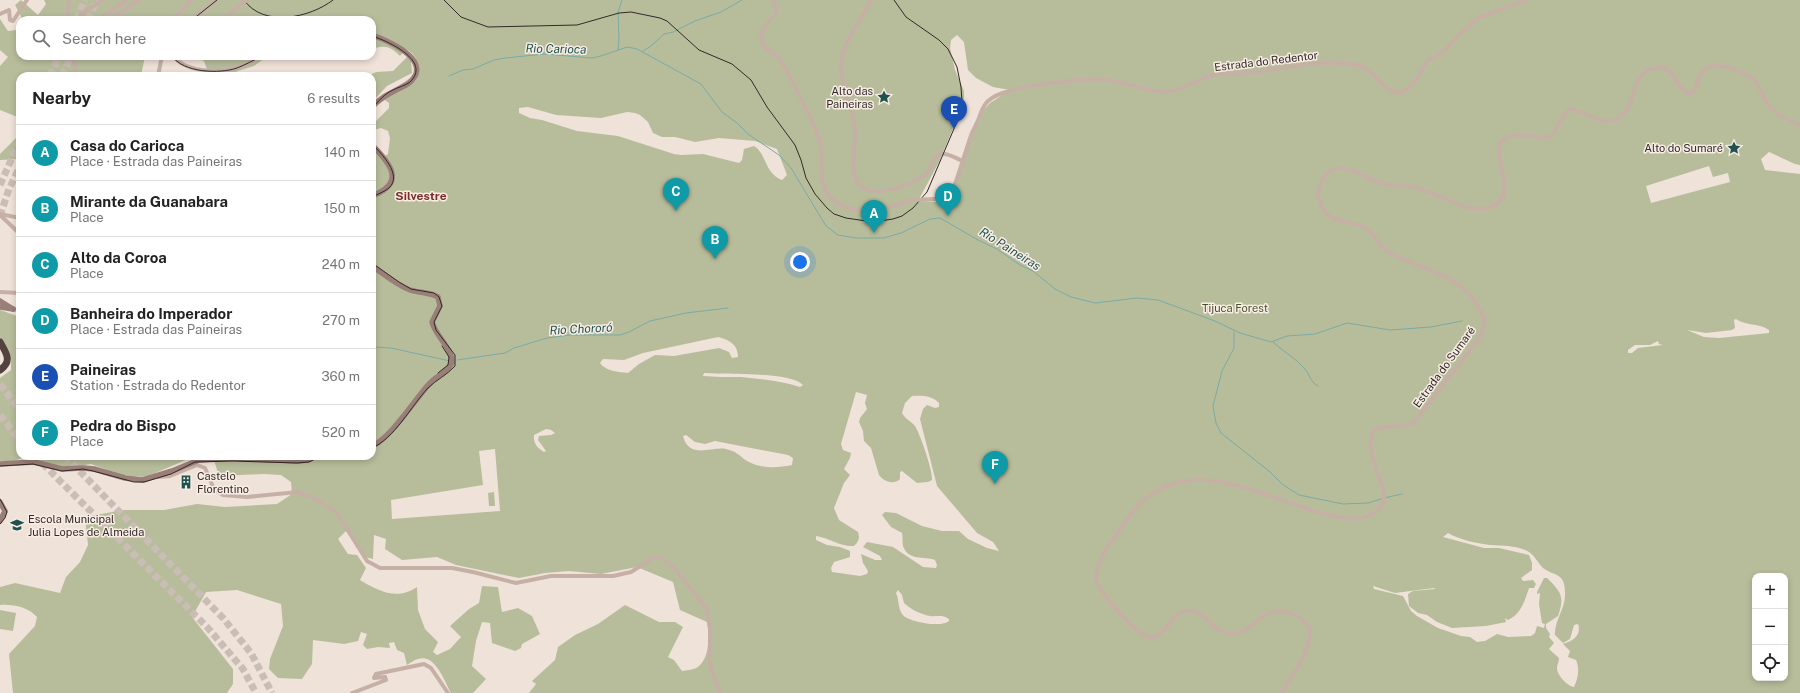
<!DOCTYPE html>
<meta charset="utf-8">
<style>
:root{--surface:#fff;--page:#f2f2f2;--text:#222;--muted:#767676;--line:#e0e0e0;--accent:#1f524e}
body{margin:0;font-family:"Public Sans",sans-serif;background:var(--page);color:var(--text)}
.controls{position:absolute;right:12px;bottom:12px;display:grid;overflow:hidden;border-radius:8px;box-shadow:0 2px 6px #0003}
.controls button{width:36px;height:36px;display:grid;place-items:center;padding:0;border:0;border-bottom:1px solid var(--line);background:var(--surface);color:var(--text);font:20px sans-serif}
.you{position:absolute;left:800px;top:262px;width:14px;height:14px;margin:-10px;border:3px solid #fff;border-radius:50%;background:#1a73e8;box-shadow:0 0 0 6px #1a73e833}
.badge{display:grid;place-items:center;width:26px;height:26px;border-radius:50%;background:var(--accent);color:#fff;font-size:13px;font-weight:700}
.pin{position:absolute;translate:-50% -33px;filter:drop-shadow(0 1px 2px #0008)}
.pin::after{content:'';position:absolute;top:21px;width:14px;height:12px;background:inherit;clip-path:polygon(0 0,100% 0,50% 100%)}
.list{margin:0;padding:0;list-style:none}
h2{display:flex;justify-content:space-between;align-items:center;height:52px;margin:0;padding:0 16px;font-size:17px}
h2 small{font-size:13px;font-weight:400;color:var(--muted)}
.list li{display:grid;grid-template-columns:26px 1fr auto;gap:12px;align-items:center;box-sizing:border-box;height:56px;padding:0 16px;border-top:1px solid var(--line)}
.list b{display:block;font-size:15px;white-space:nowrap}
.list p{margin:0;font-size:13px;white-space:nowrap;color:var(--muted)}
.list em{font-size:13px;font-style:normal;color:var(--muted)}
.icon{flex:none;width:22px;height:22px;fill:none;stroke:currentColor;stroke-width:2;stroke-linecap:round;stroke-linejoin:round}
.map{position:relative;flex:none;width:1800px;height:693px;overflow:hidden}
.search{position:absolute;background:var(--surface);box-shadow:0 2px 6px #0003;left:16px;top:16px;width:360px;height:44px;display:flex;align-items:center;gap:10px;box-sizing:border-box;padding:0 14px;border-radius:12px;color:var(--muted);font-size:15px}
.panel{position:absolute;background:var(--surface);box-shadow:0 2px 6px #0003;left:16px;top:72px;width:360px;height:388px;border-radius:12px}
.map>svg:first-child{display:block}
.green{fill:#b7bd9b;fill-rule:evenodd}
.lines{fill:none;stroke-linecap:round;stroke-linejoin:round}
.stream{stroke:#7aaaa5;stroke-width:1}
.highway-tunnel{stroke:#c9bdb5;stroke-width:7;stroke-dasharray:7 3.5;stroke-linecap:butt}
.street{stroke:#c6b0a6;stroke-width:4}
.secondary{stroke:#9a7f78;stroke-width:5.5}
.highway{stroke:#54423e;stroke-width:7}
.tram{stroke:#332927;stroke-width:1}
.street-bridge{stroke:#c6b0a6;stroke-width:4}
.labels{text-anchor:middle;stroke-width:3;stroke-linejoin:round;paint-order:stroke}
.street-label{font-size:11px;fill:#332927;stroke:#f8ede5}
.poi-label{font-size:11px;fill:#332927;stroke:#f8ede5;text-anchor:end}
.park-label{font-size:11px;fill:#48502c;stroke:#f8ede5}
.water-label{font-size:12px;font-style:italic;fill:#1f524e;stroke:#f8ede5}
.neighbourhood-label{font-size:12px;font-weight:bold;fill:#7d2d25;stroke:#f8ede5}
</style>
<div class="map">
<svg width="1800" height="693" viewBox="0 0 1800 693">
<rect width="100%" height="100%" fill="#efe2d9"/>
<g class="green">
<path d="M21 0 38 15 46 4 44 0H1800V165L1795 164 1769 152 1761 159 1765 170 1800 174V693H529L536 684 532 681 555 660 558 647 575 635 598 624 625 605 659 622H675L683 627 668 657 674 660 682 671C688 670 696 670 700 665 710 655 709 635 707 622L680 610 673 582 637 567 601 574 569 571 545 573 519 578 456 565 437 557 402 560 385 549 386 539 374 535 373 559 365 557 346 531 338 539 348 554 357 555 366 568 360 580C379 591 396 601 417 587L418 610 425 629 438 642 433 652 437 655 450 649 461 637 450 626 469 609 479 603 482 586 498 587 502 612 518 608 532 616 540 634 522 644 521 648 515 651 492 643 490 623 482 622 476 641 472 666 486 679 473 693H451C445 682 435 653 418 659 414 660 410 663 407 665L404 653 397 650 394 642 389 643 390 648 378 647 367 649 363 645 367 634 361 632 358 641 344 644 313 640 312 664 302 679 278 678 269 669 270 659 283 626 281 604 237 590 206 592 192 617 233 669V684L227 693H13L9 654 35 626 37 617C28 607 13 604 0 605V587L15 583 60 593 66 577 80 562 88 545 85 517 123 510H164L197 504 225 507 277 504 292 494 291 482 281 475 264 474 219 476 213 457 204 456H372V150L383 158 388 154 390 138 388 131 381 128 374 130 376 121 389 108V103L382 98 417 73C419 62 416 55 406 49L400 56C390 46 385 45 372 49V20H164L159 18 145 20H23L15 5ZM957 35 964 42 968 70 976 78 993 87 1010 90 990 103 980 114 970 132 952 187 941 202 918 201 939 162 962 107 964 97V91L955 70 950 48 951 40ZM528 107 556 115 601 118 627 112 635 113 640 115 648 122 653 133 662 137H675L695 142 719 138 755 141 777 149 787 175 782 180C764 173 767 154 754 146L744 149 742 160 739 163 703 154 681 155 674 154 618 136 577 131 542 120 530 118 519 113V108ZM1709 166 1713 177 1728 173 1730 182 1651 203 1646 186ZM1736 319C1746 326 1759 323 1769 330V333L1719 338 1704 337 1687 330 1706 333 1732 330 1735 328 1734 320ZM718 337C729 340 738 344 738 357L732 358 729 352 719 348 674 356 655 355 639 364 628 373C619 372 605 371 600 363L603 359 624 360 643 353ZM1658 341 1659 344 1663 345 1638 348 1632 353H1628V350L1635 345H1650ZM704 373C724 375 789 371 803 385L800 387C781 381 761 379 741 377 728 377 715 377 703 376ZM856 392 867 395 865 403 867 409 860 418 859 422 863 431 864 441 871 448 879 475C884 482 894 485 900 479V472L902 471 917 483 928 482 932 480C933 471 920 434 915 426 911 421 905 419 902 413L905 403 912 396C922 395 933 396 939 403V407L935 408 927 405 923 409 920 419 937 486 977 533 993 542 999 551 987 548 968 539 959 531H942L922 526 896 513 885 512 882 515 891 527 902 533C903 537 902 542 903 546 908 561 924 556 935 560L937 565 936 568 923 567 893 547 867 542 863 547 880 556 882 560H875L861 554 863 563 868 571 867 574 860 576 832 572 831 568 834 562 850 557V551L840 547 827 545 816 540V536C829 538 841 547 854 546 859 541 860 538 858 532L839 520 834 508 844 483 850 475 844 469 850 458 851 453 843 450 841 444ZM546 429 551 430 555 433 551 435 539 436 538 440 546 451 544 452C537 448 533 443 534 435ZM686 435 695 442 705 444 715 441 788 455 793 458 792 465C777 468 761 469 747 461 738 455 738 452 726 449 712 446 689 460 683 436ZM495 449 500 511 392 519 391 500 483 485 479 451ZM1448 533C1460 540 1476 543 1490 545 1503 546 1517 545 1529 552 1535 556 1538 563 1543 568 1555 577 1565 572 1565 593 1566 608 1554 621 1555 635L1563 643 1570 639 1574 625 1578 624C1582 635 1573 641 1563 644L1570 651 1568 657 1576 660C1580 669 1578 679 1574 687 1567 686 1557 675 1557 668 1557 664 1559 662 1559 658L1549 649 1554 643 1549 637 1550 634 1546 628V624L1558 616C1565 596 1561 592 1547 578H1544L1537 592V594L1540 593 1539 604 1542 623 1545 624 1544 628 1537 626 1535 633 1531 636 1508 637 1497 634 1485 641 1477 642 1470 637 1461 636 1438 628 1417 616 1411 611 1403 596 1374 589 1373 586 1395 593 1434 588 1435 589 1413 591 1408 594 1409 606 1418 613 1427 615 1437 622 1452 628 1486 626 1506 622 1505 618 1508 620C1520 615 1524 603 1528 591L1529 588H1534L1536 584 1533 580 1523 581 1521 578 1532 570V563L1529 555 1499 548H1484L1443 537ZM1755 576H1785V678H1755ZM898 590 902 595 904 603C912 610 920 614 930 616 937 617 942 614 949 619V621C941 628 907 622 902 614 898 608 899 599 896 593Z"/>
<polygon points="0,19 8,31 17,30 20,28 20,56 145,56 141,76 20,76 20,118 0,110 0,66 8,57 0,50"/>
<polygon points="189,56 268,56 254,66 238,71 228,76 218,76 208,72 204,61"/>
<polygon points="407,57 411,61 412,73 387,86 372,102 372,76 368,76 376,72 393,71"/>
<polygon points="20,134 20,159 0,160 0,154"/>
<polygon points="0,310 20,317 20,456 195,456 146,477 121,475 91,464 66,468 25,457 14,461 0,461 0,378 11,370 11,358 0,337"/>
<polygon points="494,492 495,506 489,506 488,493"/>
<polygon points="0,610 16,613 13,631 0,629"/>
</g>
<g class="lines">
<g class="stream">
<polyline points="618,50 619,39 618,12 622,0"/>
<polyline points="643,51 651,46 664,34 673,32 695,21 721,12 742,0"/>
<polyline points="449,76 463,70 473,69 494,60 505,58 545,54 592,58 601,56 627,47 637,49 701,84 722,112 737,123 748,134 779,155 791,168 826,226 838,235 856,238 884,238 901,233 930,219 940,218 978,240 997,249 1020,265 1033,271 1055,289 1071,297 1095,303 1137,298 1158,300 1215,321 1240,333 1271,342 1287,336 1315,334 1347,323 1390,330 1431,327 1462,321"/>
<polyline points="1234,332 1234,348 1222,371 1213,406 1216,423 1221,433 1269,471 1282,484 1299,495 1343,504 1368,503 1381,499"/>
<path d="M1273 342C1283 352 1296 358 1305 369 1310 375 1310 382 1318 386"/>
<polyline points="372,347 391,348 450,361"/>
<polyline points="457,360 505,353 514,348 547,338 569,335 620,335 629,332 650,321 686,313 728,308"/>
<polyline points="1384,498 1402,494"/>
</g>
<g class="highway-tunnel">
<polyline points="76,20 85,0"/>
<polyline points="88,20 97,0"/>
<polyline points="50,76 59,56"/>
<polyline points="62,76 71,56"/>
<polyline points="0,185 20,140"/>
<polyline points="0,216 9,189 20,166"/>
<polyline points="0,384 20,410"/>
<polyline points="0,415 20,440"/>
<polyline points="35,456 208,628 243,669 256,693"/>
<polyline points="65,456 223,618 251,653 272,693"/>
</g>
<g class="street">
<path d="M773 0 777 10C773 20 760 27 761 39 762 48 775 54 781 61 787 70 792 81 797 91 805 108 816 124 820 143 824 161 817 185 831 198 853 219 887 209 912 200"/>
<path d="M871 0C863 16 841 47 841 63 840 85 853 106 855 128 857 145 850 163 856 179 865 204 913 185 927 173 932 168 932 157 940 154 947 152 957 159 963 161"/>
<polyline points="0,14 9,10 10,20 13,21 27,0"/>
<polyline points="67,20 69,0"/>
<polyline points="78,20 81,14 103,0"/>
<polyline points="107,20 105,17 105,15 126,0"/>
<polyline points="109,20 139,0"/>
<polyline points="173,20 191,0"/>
<polyline points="181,20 186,16 190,20"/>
<polyline points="191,20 216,0"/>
<polyline points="223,20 241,4"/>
<polyline points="73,56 76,76"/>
<path d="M174 56C184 72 218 73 235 68 244 66 253 60 261 56"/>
<polyline points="158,76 162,56"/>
<path d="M935 199C958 193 960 171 966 152 969 140 974 129 979 118 981 111 985 102 992 98 1006 87 1092 76 1110 80 1131 83 1151 94 1172 91 1185 89 1196 80 1209 76 1221 73 1235 75 1248 73 1278 70 1310 61 1341 63 1349 63 1358 64 1364 68 1378 75 1383 92 1401 93L1414 83 1428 61 1444 51 1461 33 1478 18 1527 0"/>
<polyline points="0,214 20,218"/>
<polyline points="0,215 20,234"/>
<polyline points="0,292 20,293"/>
<polyline points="13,309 20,311"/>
<polyline points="158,477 170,476 197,465 205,468 214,489 223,495 247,497 298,492 316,499 337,513 367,561 380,568 452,568 473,572 516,583 551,576 613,576 631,572 653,558 662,558 675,569 706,608 710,627 710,665 720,693"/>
<polyline points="352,693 386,680 385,677 374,678 376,674 424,664 431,668 448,693"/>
<path d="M1282 693C1294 671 1310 654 1310 628 1303 619 1297 614 1286 612 1259 606 1252 636 1230 634 1213 633 1204 607 1186 611 1168 614 1162 648 1142 634 1132 627 1095 589 1096 577 1098 557 1114 538 1125 522 1177 445 1253 494 1321 513 1334 517 1355 522 1368 516 1404 502 1367 469 1371 441 1371 438 1371 433 1374 431 1380 424 1403 428 1413 424L1481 336 1485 320C1466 271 1425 274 1387 251 1378 245 1374 232 1364 227 1349 221 1330 223 1322 207 1313 191 1322 169 1341 168 1355 168 1368 179 1380 183 1391 187 1403 184 1413 187 1435 191 1470 216 1491 207 1523 194 1486 151 1504 139 1519 129 1537 142 1552 136L1565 113 1570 109C1585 110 1598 125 1614 120 1640 111 1627 74 1652 69 1656 68 1660 67 1664 68 1676 72 1678 90 1689 94L1694 92C1697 85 1699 75 1704 70 1713 59 1747 72 1755 81 1762 89 1763 100 1771 108 1778 116 1790 121 1800 125"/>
</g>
<g class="secondary">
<path d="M372 107C382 96 393 92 406 85 410 83 414 78 416 74 422 55 386 40 372 35"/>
<path d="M372 145C391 164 406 183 372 196"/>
<path d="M372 266C384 274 396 285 410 290 419 293 429 292 438 297L440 306 432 322C436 337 452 348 452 362 448 373 437 375 430 383 415 399 391 438 372 446"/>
<polyline points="0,301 13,309"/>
<polyline points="0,307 13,309"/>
<polyline points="0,464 34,462 62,469 83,468 94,469 125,478 143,480 172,471 199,460 232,458 298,461 308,460 316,456"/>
<polyline points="0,502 5,511 0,521"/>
</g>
<path class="highway" d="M0 342C6 353 13 361 0 370"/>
<g class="tram">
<path d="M244 0C263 28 310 18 333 0"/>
<polyline points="444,0 461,17 488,27 577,25 619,13 631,12 660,18 667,21 699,50 732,64 751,80 767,107 795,145 801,160 806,178 815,194 827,208 834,214 846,218 873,222 893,219 902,216 913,208 927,192 956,124 962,102 961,87 957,67 948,49 939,40 906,17 894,0"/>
<polyline points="192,20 217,0"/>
<path d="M372 36C388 41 432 61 410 82 405 86 398 87 393 90 384 94 379 101 372 108"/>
<path d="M172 56C183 73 220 74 237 68 245 65 254 60 262 56"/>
<path d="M372 144C381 153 403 175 389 188 384 192 378 194 372 197"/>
<path d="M372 263 399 282 411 289 434 293 439 297 442 306 434 322 436 330 455 355V366C447 375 436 380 428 388 412 405 394 439 372 448"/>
<polyline points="438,373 448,365 449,357 442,346"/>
<polyline points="0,466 33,464 62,471 83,469 93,471 134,482 144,482 171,474 195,462 233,461 297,463 309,462 321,456"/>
<polyline points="0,499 7,512 5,518 0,524"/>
</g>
<g class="street-bridge">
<polyline points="241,4 247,0"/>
<polyline points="912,200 935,199"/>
</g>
</g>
<defs>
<g id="sight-bare" transform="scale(1.08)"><path d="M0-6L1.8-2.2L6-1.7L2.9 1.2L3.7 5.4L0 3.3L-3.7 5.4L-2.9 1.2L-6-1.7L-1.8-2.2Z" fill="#1f524e" stroke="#f8ede5" stroke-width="2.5" paint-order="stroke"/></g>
<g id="building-bare" transform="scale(1.08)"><path d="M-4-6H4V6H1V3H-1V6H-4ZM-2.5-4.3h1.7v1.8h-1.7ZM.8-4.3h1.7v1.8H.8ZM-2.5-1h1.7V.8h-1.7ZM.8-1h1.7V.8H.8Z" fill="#1f524e" stroke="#f8ede5" stroke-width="2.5" paint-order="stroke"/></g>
<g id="school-bare" transform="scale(1.08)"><path d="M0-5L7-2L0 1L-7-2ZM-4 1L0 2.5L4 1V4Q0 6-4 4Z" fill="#1f524e" stroke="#f8ede5" stroke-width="2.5" paint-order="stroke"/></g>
</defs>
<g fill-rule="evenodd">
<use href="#sight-bare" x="884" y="97"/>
<use href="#sight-bare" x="1734" y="148"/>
<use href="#building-bare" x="186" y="482"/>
<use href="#school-bare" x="17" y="525"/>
</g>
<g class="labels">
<g class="street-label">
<text transform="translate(1266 61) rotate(-7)" y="4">Estrada do Redentor</text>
<text transform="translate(1444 367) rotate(-54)" y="4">Estrada do Sumaré</text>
</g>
<g class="poi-label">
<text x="873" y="95">Alto das<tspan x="873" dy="13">Paineiras</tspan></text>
<text x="1723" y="152">Alto do Sumaré</text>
<text x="197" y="480" text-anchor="start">Castelo<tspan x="197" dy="13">Florentino</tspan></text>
<text x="28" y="523" text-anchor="start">Escola Municipal<tspan x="28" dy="13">Julia Lopes de Almeida</tspan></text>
</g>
<g class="park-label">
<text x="1235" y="312">Tijuca Forest</text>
</g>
<g class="water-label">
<text transform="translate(556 49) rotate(1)" y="4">Rio Carioca</text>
<text transform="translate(1010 249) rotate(32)" y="4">Rio Paineiras</text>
<text transform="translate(581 329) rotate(-3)" y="4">Rio Chororó</text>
</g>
<g class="neighbourhood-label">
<text x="421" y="200">Silvestre</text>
</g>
</g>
</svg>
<div class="controls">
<button>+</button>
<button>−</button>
<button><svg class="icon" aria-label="locate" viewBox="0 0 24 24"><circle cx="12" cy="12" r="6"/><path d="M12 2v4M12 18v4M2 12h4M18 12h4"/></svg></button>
</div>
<div class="you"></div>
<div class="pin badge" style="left:874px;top:233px;background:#0f9aa8">A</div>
<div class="pin badge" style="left:715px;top:259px;background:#0f9aa8">B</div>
<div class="pin badge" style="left:676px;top:211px;background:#0f9aa8">C</div>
<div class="pin badge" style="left:948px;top:216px;background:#0f9aa8">D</div>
<div class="pin badge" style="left:954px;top:129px;background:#1a4fb4">E</div>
<div class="pin badge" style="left:995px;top:484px;background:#0f9aa8">F</div>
<div class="search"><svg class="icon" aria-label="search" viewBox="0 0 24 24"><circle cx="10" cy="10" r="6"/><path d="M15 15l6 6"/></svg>Search here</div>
<section class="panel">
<h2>Nearby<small>6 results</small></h2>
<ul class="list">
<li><span class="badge" style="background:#0f9aa8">A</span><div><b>Casa do Carioca</b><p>Place · Estrada das Paineiras</p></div><em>140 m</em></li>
<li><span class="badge" style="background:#0f9aa8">B</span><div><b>Mirante da Guanabara</b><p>Place</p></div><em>150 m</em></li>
<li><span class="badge" style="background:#0f9aa8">C</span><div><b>Alto da Coroa</b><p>Place</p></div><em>240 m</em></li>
<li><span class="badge" style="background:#0f9aa8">D</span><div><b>Banheira do Imperador</b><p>Place · Estrada das Paineiras</p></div><em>270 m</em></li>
<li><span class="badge" style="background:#1a4fb4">E</span><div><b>Paineiras</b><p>Station · Estrada do Redentor</p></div><em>360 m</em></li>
<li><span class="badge" style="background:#0f9aa8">F</span><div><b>Pedra do Bispo</b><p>Place</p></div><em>520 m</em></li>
</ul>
</section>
</div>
